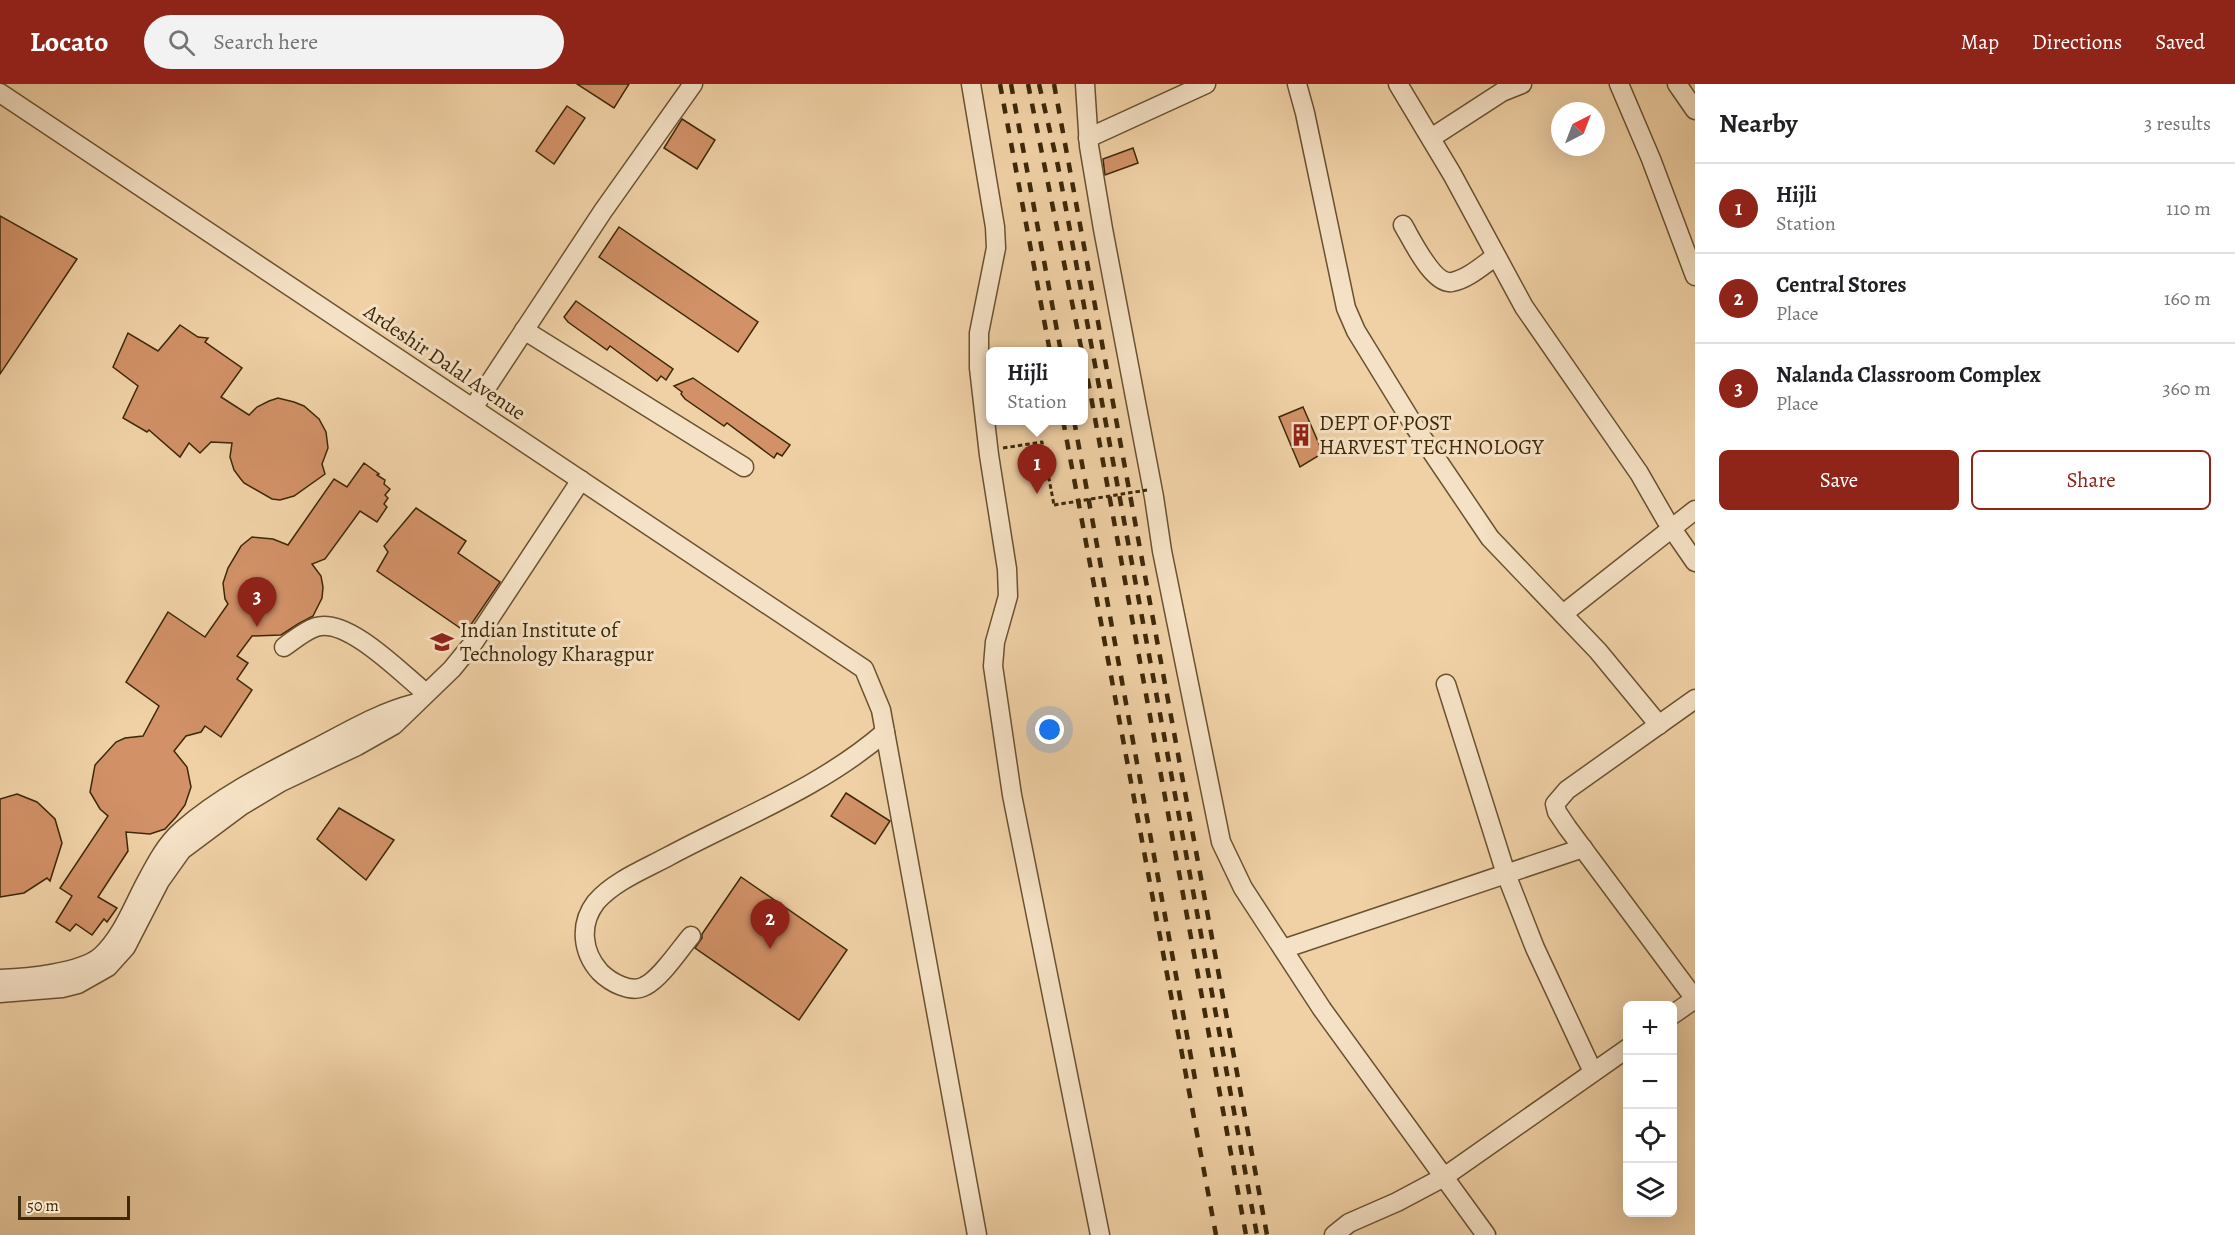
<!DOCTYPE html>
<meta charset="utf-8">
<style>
:root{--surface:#fff;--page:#f2f2f2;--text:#202124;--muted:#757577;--line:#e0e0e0;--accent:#8f2418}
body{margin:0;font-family:Alegreya,serif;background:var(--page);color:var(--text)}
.controls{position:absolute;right:18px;bottom:18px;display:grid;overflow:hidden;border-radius:9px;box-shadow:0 6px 24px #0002}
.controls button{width:54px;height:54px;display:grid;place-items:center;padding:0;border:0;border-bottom:2px solid var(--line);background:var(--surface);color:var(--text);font:30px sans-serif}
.compass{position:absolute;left:1551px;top:18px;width:54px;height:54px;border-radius:50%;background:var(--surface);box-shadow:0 6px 24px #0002;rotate:42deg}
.scale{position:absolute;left:18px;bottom:15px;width:112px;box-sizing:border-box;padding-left:6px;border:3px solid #3d2808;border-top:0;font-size:16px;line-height:21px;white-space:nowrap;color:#3d2808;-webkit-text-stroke:4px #f5e1c5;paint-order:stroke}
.you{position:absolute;left:1050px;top:646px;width:21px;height:21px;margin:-15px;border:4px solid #fff;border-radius:50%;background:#1a73e8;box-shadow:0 0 0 9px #1a73e833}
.badge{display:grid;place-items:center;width:39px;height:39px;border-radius:50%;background:var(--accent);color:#fff;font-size:20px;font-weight:700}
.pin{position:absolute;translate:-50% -50px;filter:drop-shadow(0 2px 3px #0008)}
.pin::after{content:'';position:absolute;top:32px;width:21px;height:18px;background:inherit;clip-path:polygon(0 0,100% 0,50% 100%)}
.popup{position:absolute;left:986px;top:263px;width:102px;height:78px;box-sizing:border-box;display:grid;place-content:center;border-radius:9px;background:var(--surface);filter:drop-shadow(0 2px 4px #0005);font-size:20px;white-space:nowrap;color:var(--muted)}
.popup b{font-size:22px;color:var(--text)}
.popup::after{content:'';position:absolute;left:50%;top:100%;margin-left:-12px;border:12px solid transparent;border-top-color:var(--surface)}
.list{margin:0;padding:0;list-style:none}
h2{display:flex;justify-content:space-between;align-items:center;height:78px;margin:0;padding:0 24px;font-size:26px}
h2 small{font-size:20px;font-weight:400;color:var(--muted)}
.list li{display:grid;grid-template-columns:39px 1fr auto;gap:18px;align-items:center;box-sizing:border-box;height:90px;padding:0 24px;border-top:2px solid var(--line)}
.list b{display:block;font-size:22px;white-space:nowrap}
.list p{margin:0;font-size:20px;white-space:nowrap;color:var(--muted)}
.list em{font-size:20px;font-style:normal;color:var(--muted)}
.actions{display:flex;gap:12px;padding:18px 24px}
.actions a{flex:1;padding:14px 0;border:2px solid var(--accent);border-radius:9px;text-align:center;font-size:21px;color:var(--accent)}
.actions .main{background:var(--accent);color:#fff}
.icon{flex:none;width:33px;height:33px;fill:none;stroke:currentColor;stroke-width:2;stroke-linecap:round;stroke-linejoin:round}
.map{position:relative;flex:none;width:1695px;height:1151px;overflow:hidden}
header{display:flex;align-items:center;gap:36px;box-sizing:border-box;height:84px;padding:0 30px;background:var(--accent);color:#fff}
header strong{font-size:28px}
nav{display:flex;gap:33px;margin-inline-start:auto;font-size:21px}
.search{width:420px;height:54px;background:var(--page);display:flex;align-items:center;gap:15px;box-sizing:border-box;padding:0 21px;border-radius:33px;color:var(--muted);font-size:22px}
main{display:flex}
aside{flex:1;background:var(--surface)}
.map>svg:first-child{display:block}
.building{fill:#d29167;stroke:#3d2808;stroke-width:1.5}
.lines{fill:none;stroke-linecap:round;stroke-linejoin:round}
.minor-casing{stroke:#6a5230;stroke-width:21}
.path{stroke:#3d2808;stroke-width:3;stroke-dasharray:4.5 3;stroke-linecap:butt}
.minor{stroke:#f5e1c5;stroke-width:18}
.rail{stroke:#3d2808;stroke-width:4.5;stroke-dasharray:10 10;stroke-linecap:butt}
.path-bridge{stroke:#3d2808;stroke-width:3;stroke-dasharray:4.5 3;stroke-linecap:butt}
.labels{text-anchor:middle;stroke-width:6;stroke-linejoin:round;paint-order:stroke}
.street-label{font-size:21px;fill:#3d2808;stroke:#f5e1c5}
.poi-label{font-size:21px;fill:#3d2808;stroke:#f5e1c5;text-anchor:start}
</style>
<header>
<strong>Locato</strong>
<div class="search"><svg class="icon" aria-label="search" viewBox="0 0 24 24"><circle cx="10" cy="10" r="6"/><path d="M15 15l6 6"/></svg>Search here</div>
<nav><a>Map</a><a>Directions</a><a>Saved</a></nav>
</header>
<main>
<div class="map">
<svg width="1695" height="1151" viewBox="0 0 1695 1151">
<rect width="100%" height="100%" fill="#f0d1a6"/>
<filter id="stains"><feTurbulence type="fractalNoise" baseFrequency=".00333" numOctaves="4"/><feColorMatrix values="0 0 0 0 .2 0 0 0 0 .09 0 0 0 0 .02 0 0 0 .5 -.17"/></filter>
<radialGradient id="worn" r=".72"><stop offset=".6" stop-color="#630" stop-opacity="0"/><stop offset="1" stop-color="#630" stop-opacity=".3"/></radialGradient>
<g class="building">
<polygon points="577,0 629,0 614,24"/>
<polygon points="567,22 585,34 554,80 536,67"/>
<polygon points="682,35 715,56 697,85 664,64"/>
<polygon points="1133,64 1138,79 1105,91 1103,75"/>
<polygon points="0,132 77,175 0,290"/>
<polygon points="619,143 758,238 738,268 599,173"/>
<polygon points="576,217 673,285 666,296 661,292 657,297 610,262 607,266 568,238 564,233"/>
<polygon points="180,241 198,253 208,254 205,258 242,284 221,313 249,331 257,323 269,317 278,314 294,318 304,322 319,335 326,348 328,364 322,380 325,390 294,412 280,416 272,415 244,399 240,394 234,386 230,373 232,359 211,358 200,369 189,359 180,373 149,346 147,348 123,334 138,302 113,283 128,249 158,267"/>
<polygon points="693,294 790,361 782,372 777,369 774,374 727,339 724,342 685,315 681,310 682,308 674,302"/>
<polygon points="1303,323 1323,369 1300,383 1279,333"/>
<polygon points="364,379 379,390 377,391 385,396 384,400 390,405 385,411 388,414 384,420 387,423 377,438 360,427 325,475 312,480 321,492 323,503 322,514 313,532 298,540 281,551 252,552 237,572 248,579 237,595 252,606 221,653 205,642 201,648 186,652 174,667 187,683 191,703 185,721 176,733 165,745 150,750 126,748 128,767 98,813 117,824 107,838 104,835 92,851 76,840 70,847 56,838 72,812 60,804 108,732 100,725 90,708 95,681 116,658 125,654 143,652 159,622 126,598 168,528 205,553 228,520 225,515 223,499 228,484 241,462 252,453 273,455 288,461 334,395 347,403"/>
<polygon points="416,424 466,457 458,469 500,498 466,548 377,487 388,468 384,462"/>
<polygon points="846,709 890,737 875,760 831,732"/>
<polygon points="17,710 37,718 55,735 62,759 50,797 47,794 24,809 0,813 0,715"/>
<polygon points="339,724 394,756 366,796 317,755"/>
<polygon points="741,793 847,866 799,936 695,864 702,854 702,850"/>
</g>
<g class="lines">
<g class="minor-casing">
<g id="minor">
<polyline points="971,0 995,143 996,164 979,249 979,284 989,371 1007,485 1008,512 995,558 993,582 1012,711 1100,1151"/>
<polyline points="1085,0 1089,62 1103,145 1154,413 1162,467 1221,758 1243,804 1322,925 1486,1151"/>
<polyline points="1297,0 1305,29 1346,224 1356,247 1415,343 1490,454 1598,567 1659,641"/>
<polyline points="1398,0 1452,90 1524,223 1639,389 1666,436 1695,478"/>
<polyline points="1619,0 1651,75 1695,192"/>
<polyline points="1677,0 1695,26"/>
<polyline points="0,9 864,585 881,626 977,1151"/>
<polyline points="1088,54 1206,0"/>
<polyline points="1431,54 1502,8 1522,0"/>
<path d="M1403 141C1412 156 1433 201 1452 198 1468 195 1483 181 1496 172"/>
<polyline points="524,246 744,383"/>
<polyline points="473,324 603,127 693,0"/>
<polyline points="1563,530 1695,426"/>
<path d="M284 563C294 556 304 547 316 543 348 533 402 590 426 609"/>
<polyline points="1446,600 1506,790 1535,864 1593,988"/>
<path d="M691 852C679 866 661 894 645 902 631 910 610 898 600 888 582 868 579 840 596 818 614 797 645 785 669 772 742 733 822 703 885 648"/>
<polyline points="1283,865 1583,764"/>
<path d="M0 895C26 894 82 889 101 872 122 853 133 822 146 798 156 779 166 760 182 746 222 711 271 687 318 663 349 647 379 629 413 620"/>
<polyline points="0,909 62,904 78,900 108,883 126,863 160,797 182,766 241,722 281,698 357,662 394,641 452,585 474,558 581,396"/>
<polyline points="1695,915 1567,743 1557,728 1555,720 1567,706 1695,615"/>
<polyline points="1672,931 1695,915"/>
<polyline points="1334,1151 1349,1139 1397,1118 1444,1093 1628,964"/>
</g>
</g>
<polyline class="path" points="1003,364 1042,358 1054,421"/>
<use href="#minor" class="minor"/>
<g class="rail">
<polyline points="1000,0 1050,268"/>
<polyline points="1011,0 1061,268"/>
<polyline points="1028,0 1082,268"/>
<polyline points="1039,0 1058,82 1257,1151"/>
<polyline points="1054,0 1267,1151"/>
<polyline points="1084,275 1246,1151"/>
<polyline points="1063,336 1216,1151"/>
<polyline points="1074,336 1195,995"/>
</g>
<polyline class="path-bridge" points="1054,421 1147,406"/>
</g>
<defs>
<g id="building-bare" transform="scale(1.8)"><path d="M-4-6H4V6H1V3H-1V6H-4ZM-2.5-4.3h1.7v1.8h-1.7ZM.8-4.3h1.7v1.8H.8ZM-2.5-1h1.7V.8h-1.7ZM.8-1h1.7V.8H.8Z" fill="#8f2418" stroke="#f5e1c5" stroke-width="2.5" paint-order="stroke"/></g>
<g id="university-bare" transform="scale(1.8)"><path d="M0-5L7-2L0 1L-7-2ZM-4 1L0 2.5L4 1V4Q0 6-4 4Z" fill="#8f2418" stroke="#f5e1c5" stroke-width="2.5" paint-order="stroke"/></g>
</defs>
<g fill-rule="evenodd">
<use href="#building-bare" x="1301" y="351"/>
<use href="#university-bare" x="442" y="558"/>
</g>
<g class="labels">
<g class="street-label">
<text transform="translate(445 278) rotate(34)" y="7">Ardeshir Dalal Avenue</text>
</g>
<g class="poi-label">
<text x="1319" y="346">DEPT OF POST<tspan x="1319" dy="24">HARVEST TECHNOLOGY</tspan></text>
<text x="460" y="553">Indian Institute of<tspan x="460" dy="24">Technology Kharagpur</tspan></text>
</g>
</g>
<rect width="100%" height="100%" filter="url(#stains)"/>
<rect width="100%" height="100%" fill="url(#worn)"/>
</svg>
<div class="controls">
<button>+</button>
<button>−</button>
<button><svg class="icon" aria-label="locate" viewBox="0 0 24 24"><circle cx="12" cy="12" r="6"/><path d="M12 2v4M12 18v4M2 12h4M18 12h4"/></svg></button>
<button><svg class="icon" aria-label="layers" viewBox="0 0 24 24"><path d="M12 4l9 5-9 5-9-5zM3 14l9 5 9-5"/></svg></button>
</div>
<svg class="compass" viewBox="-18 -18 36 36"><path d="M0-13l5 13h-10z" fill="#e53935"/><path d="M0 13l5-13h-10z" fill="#757577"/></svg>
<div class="scale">50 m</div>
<div class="you"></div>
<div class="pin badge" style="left:1037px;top:410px">1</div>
<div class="popup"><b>Hijli</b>Station</div>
<div class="pin badge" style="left:770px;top:865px">2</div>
<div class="pin badge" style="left:257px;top:543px">3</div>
</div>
<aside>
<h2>Nearby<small>3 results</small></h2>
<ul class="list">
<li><span class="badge">1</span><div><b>Hijli</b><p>Station</p></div><em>110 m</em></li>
<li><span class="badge">2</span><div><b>Central Stores</b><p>Place</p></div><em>160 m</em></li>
<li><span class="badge">3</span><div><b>Nalanda Classroom Complex</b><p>Place</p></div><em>360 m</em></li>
</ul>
<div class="actions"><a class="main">Save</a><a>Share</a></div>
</aside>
</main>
